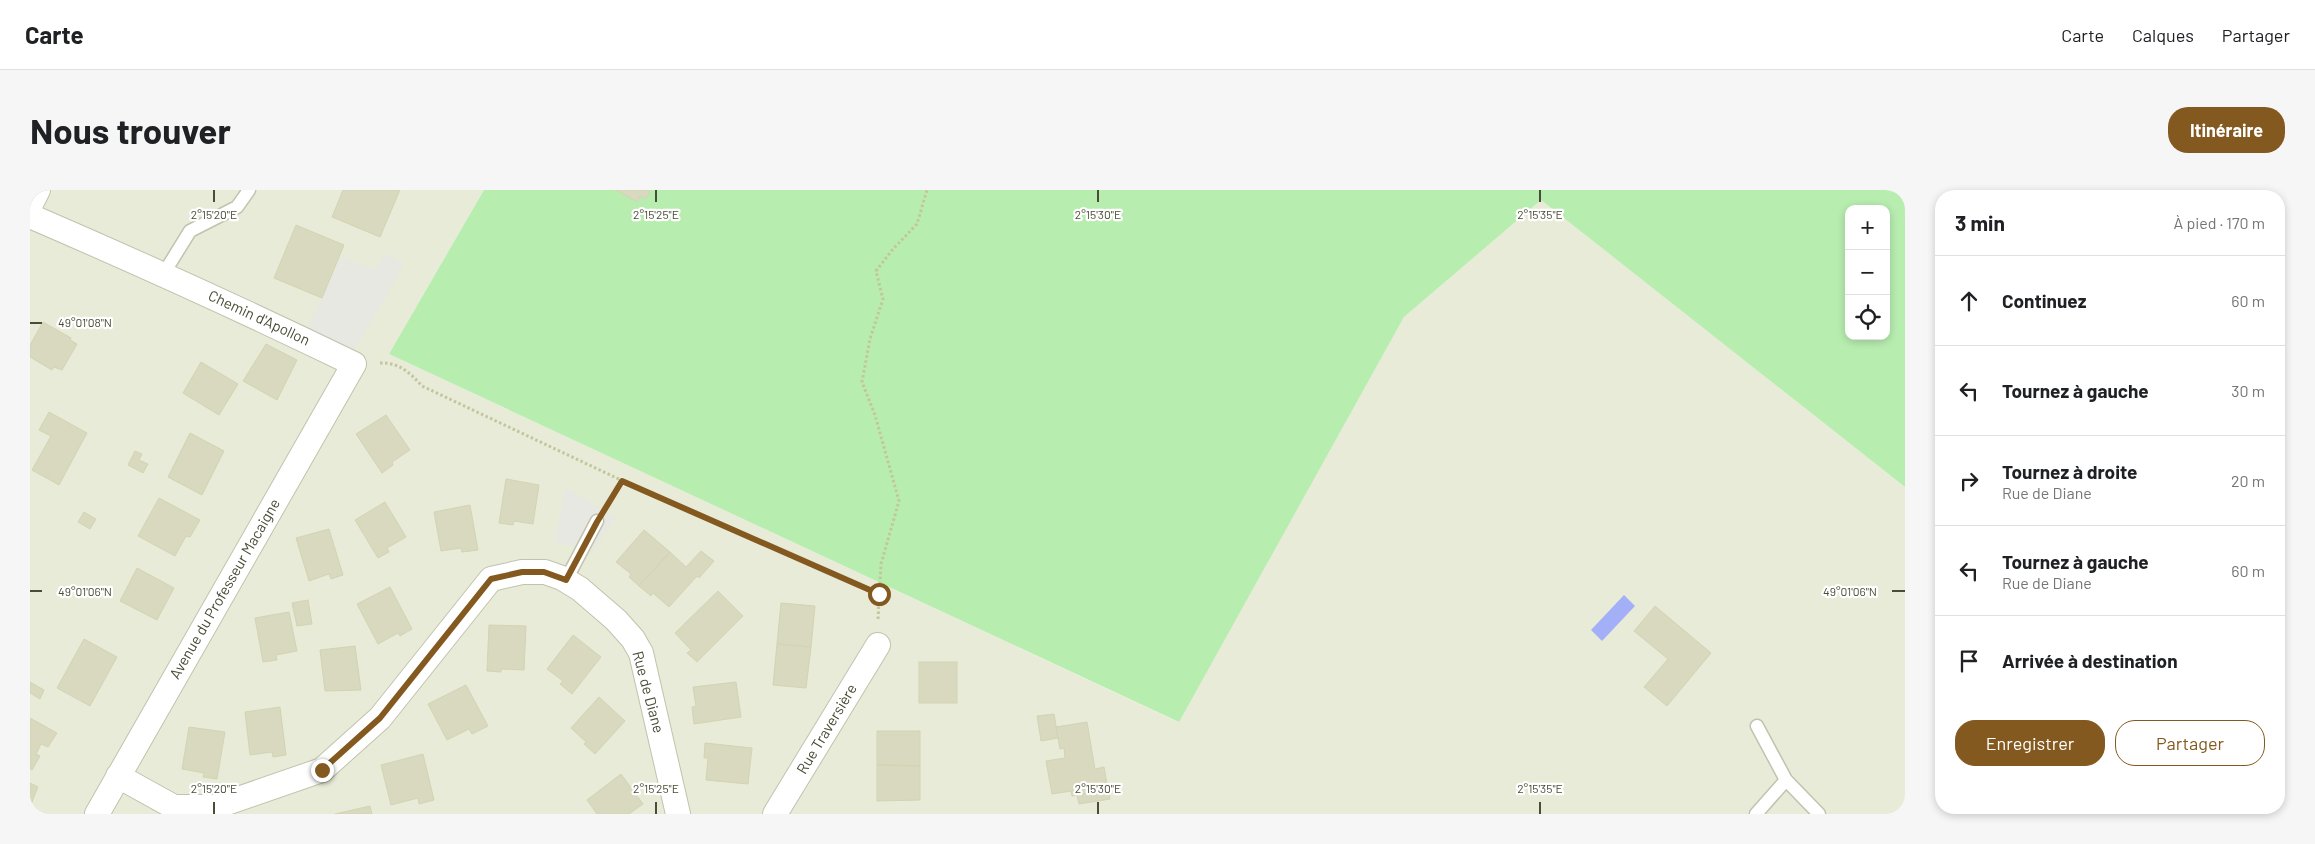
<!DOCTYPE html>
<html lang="fr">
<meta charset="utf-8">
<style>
:root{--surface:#fff;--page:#f6f6f6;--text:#202124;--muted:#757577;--line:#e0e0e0;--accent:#84591f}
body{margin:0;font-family:Barlow,sans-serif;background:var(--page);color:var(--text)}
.controls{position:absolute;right:15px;top:15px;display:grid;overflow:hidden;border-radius:10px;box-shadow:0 2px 8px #0003}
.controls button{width:45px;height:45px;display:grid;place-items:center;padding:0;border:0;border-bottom:1px solid var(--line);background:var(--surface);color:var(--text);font:25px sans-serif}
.stop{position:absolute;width:15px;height:15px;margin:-11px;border:4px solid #84591f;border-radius:50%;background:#fff}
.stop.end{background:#84591f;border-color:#fff;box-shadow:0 1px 5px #0008}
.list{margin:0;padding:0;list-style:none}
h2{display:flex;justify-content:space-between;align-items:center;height:65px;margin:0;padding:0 20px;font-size:21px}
h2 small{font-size:16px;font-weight:400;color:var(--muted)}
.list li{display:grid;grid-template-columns:32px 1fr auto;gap:15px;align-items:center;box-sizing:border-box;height:90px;padding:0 20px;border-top:1px solid var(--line)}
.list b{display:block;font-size:19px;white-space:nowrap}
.list p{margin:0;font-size:16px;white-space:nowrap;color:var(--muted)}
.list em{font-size:16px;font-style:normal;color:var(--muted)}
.actions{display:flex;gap:10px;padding:15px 20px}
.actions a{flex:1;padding:11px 0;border:1px solid var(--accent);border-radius:20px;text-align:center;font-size:18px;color:var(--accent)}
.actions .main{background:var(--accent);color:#fff}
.icon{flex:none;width:28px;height:28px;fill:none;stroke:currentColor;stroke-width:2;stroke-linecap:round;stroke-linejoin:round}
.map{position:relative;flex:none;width:1875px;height:624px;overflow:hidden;border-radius:20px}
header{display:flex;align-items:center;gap:30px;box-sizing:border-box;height:70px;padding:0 25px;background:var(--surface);border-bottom:1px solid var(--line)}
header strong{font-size:24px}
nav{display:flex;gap:28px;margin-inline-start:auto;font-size:18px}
.intro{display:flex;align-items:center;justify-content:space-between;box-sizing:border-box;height:120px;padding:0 30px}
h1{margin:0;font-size:35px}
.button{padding:12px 22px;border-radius:20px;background:var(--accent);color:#fff;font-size:18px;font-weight:700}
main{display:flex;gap:30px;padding:0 30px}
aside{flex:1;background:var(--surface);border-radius:20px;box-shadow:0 2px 8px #0003}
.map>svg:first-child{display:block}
.residential{fill:#e8ebd8}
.green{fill:#b8edb0;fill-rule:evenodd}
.parking{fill:#e7e8e2}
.water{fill:#a3b0f7}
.building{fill:#d8d9be;stroke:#d3d4b1}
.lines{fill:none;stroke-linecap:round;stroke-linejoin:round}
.service-casing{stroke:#c1c3ac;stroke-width:15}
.minor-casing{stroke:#c1c3ac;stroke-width:26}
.path{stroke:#c3c69c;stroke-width:3;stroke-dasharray:2.5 2.5;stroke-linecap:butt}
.service{stroke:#fff;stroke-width:12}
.minor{stroke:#fff;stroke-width:24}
.route{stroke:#84591f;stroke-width:6}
.ticks{fill:none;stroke:#4b4b37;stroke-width:2}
.labels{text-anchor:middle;stroke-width:4.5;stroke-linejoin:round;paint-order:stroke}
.street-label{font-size:15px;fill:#4b4b37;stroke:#fff}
.ticks-label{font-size:12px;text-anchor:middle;fill:#4b4b37;stroke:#fff;stroke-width:4.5;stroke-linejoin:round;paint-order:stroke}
</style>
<header>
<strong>Carte</strong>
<nav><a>Carte</a><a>Calques</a><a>Partager</a></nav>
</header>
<div class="intro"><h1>Nous trouver</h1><a class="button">Itinéraire</a></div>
<main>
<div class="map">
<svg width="1875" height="624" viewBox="0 0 1875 624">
<rect width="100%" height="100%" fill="#f5f6ea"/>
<polygon class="residential" points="0,0 454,0 359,164 1148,532 1374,127 1511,10 1875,297 1875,624 0,624"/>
<path class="green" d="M454 0H1875V297L1511 10 1374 127 1149 532 359 164ZM1819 19H1856V146H1819Z"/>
<g class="parking">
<polygon points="356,63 374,74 318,171 272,147 292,108 310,67 345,79"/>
<polygon points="535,297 586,328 562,362 525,351"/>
</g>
<polygon class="water" points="1594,405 1605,416 1572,451 1561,440"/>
<g class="building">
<polygon points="313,0 370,0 350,47 302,27"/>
<polygon points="586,0 616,0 620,2 616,9 610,6 607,12"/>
<polygon points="266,35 314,55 292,108 244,88"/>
<polygon points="13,132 41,148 40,150 47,154 32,180 24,177 22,180 0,167 0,155"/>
<polygon points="236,154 267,170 247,210 213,191"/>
<polygon points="171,172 208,194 189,225 153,203"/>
<polygon points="19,222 57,243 29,295 2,280 21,246 9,240"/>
<polygon points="356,225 380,260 362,272 363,275 352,283 326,244"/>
<polygon points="160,243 194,261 172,305 138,287"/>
<polygon points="105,261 112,264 109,270 118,274 113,283 98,275"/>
<polygon points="476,289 509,295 503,334 484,331 483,335 469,333"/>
<polygon points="129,308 170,330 160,347 156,346 145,366 108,346"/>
<polygon points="355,312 376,347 357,358 359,362 348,368 325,330"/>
<polygon points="440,315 448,360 432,362 431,358 411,361 404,322"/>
<polygon points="54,322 66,329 60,339 48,332"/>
<polygon points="299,339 313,385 301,389 299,384 279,391 266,348"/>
<polygon points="614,340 640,362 609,396 599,387 601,384 586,372"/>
<polygon points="671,361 684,371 669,388 667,386 639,417 623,403 621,406 609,396 640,362 656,377"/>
<polygon points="107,378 144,398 127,430 90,411"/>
<polygon points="360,397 382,439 370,446 368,443 348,454 327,414"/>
<polygon points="688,401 713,426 667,472 657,463 661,460 645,443"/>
<polygon points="278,410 282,434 267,436 262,413"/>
<polygon points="751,413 785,416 781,457 747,454"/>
<polygon points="1625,416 1681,463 1637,516 1614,497 1638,469 1604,441"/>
<polygon points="259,422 267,461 246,465 247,470 233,472 225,428"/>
<polygon points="459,435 496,436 494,480 471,479 471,482 457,481"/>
<polygon points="543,445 571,467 542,504 530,494 533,491 517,479"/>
<polygon points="54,449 87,467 60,516 27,498"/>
<polygon points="747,454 781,457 776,498 743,495"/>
<polygon points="325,456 331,500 295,501 290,460"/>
<rect x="889" y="472" width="38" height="41"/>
<polygon points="0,492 14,500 10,509 0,503"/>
<polygon points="706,492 711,527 664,534 662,517 666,516 663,497"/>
<polygon points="436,495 458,536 442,544 439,539 417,550 398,514"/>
<polygon points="569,507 595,531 565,564 554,554 556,552 541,538"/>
<polygon points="250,517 256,565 243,567 242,562 220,565 215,522"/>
<polygon points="1024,524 1028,548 1011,551 1007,526"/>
<polygon points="0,528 27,543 18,557 11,554 6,564 10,566 2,580 0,579"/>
<polygon points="1057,532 1065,579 1074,577 1078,600 1042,606 1041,601 1022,604 1016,571 1035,568 1034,558 1030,559 1026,537"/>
<polygon points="159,537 195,542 187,589 173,587 174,583 152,579"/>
<polygon points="847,541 890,541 890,576 847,575"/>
<polygon points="675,553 722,558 718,594 676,590 678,568 674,568"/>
<polygon points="393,564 404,610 389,614 388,608 361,615 351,575"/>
<polygon points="847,575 890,576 890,610 847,611"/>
<polygon points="591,584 613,614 599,624 567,624 557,610"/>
<polygon points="0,593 8,597 0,617"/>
<polygon points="1078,600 1080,609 1049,614 1047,605"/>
<polygon points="340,616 342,624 305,624"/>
</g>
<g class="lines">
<g class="service-casing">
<g id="service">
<polyline points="134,83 160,41 207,17 219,0"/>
<polyline points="536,390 567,331"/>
<polyline points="1727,536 1756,590 1789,624"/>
<polyline points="1726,624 1756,590"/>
</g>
</g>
<g class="minor-casing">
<g id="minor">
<polyline points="0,16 8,0"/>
<path d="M0 26C109 73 217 122 324 174L67 624"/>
<polyline points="88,586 144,617 185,617 292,580 350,528 461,389 492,382 515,382 532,388 550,399 586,430 603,449 611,463 648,624"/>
<polyline points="745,624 848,455"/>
</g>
</g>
<g class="path">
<path d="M350 173C369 172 380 183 392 196L593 291"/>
<polyline points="578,313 593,291 849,404"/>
<polyline points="848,429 851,374 869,311 845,225 832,192 840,149 853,109 846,81 863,59 887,34 897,0"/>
</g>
<use href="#service" class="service"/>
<use href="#minor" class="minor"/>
</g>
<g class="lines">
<polyline class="route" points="292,580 350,528 461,389 492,382 514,382 536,390 567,332 592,291 849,404"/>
</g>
<path class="ticks" d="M184 0V12M626 0V12M1068 0V12M1510 0V12M0 133H12M0 401H12M1862 401H1875M184 612V624M626 612V624M1068 612V624M1510 612V624"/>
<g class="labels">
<g class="street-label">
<text transform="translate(229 128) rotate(25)" y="5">Chemin d'Apollon</text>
<text transform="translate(195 399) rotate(-60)" y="5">Avenue du Professeur Macaigne</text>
<text transform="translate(618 502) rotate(75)" y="5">Rue de Diane</text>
<text transform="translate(797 539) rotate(-59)" y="5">Rue Traversière</text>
</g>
</g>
<g class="ticks-label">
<text x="184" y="29">2°15'20"E</text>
<text x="626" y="29">2°15'25"E</text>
<text x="1068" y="29">2°15'30"E</text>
<text x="1510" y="29">2°15'35"E</text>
<text x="55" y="137">49°01'08"N</text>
<text x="55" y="406">49°01'06"N</text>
<text x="1820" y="406">49°01'06"N</text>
<text x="184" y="603">2°15'20"E</text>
<text x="626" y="603">2°15'25"E</text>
<text x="1068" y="603">2°15'30"E</text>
<text x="1510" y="603">2°15'35"E</text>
</g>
</svg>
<div class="controls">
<button>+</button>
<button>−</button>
<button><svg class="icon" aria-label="locate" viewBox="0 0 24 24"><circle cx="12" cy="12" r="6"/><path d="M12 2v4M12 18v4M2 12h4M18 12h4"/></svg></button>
</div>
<div class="stop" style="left:849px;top:404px"></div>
<div class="stop end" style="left:292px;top:580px"></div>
</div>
<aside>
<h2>3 min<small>À pied · 170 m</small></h2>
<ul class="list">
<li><svg class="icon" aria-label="ahead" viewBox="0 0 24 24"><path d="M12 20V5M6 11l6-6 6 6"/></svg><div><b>Continuez</b></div><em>60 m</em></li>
<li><svg class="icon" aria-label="left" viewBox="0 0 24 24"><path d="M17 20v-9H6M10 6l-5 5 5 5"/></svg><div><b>Tournez à gauche</b></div><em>30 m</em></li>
<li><svg class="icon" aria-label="right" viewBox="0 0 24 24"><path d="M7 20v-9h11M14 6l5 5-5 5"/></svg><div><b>Tournez à droite</b><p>Rue de Diane</p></div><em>20 m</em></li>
<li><svg class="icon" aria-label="left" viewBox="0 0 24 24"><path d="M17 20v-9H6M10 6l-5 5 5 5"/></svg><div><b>Tournez à gauche</b><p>Rue de Diane</p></div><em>60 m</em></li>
<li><svg class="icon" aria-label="arrive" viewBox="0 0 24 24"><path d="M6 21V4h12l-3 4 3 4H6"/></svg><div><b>Arrivée à destination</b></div></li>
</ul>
<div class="actions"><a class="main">Enregistrer</a><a>Partager</a></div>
</aside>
</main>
